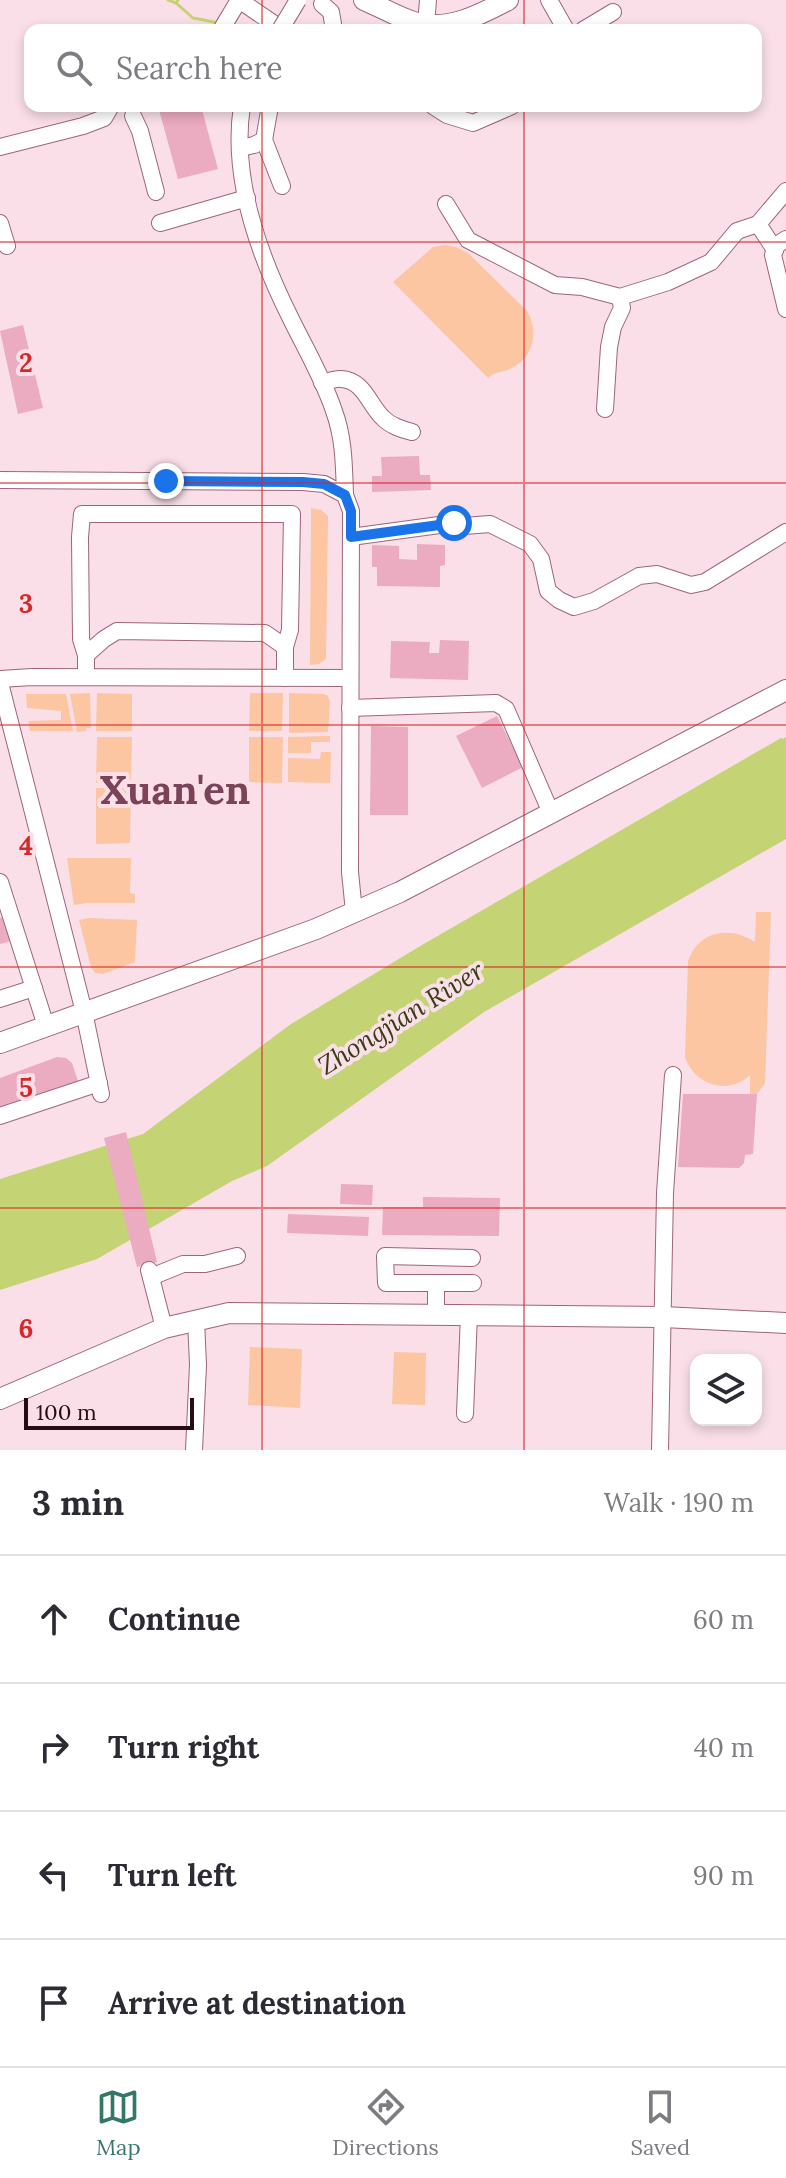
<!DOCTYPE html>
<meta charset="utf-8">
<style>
:root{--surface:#fff;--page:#f2f2f3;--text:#2b2b33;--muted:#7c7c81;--line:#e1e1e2;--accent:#347768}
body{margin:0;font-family:Lora,serif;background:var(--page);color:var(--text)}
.controls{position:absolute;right:24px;bottom:24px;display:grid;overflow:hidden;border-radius:16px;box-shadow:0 4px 12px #0003}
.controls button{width:72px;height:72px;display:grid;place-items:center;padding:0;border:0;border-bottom:2px solid var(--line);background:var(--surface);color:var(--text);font:40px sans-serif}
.scale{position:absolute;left:24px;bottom:20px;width:170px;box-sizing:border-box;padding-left:8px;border:4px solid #240d16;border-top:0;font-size:22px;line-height:28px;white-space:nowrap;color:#240d16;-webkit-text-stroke:6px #fadfe8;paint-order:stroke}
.stop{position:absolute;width:24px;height:24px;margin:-18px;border:6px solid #1a73e8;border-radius:50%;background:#fff}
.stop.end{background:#1a73e8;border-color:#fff;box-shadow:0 2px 8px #0008}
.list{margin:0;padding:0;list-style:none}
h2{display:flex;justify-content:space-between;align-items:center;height:104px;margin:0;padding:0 32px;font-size:34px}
h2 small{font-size:26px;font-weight:400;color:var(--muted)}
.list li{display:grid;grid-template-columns:52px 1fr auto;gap:24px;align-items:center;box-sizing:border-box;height:128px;padding:0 32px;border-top:2px solid var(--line)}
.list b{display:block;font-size:30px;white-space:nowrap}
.list em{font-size:26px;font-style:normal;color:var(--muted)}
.icon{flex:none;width:44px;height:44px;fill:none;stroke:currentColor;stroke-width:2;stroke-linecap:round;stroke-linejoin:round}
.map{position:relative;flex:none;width:786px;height:1450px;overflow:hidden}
.search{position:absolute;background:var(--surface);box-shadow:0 4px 12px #0003;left:24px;right:24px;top:24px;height:88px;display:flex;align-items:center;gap:20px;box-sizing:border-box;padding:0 28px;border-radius:16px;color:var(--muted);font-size:30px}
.sheet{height:616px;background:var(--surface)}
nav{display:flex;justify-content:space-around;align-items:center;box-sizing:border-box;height:112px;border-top:2px solid var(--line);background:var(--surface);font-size:22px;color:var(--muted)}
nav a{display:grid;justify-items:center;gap:4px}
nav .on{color:var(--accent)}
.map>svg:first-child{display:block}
.green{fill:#fbc6a1}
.water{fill:#c4d373}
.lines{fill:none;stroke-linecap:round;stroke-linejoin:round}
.stream{stroke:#c4d373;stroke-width:3}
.building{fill:#ebabc1}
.minor-casing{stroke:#9e6479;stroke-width:18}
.major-casing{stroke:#9e6479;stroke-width:22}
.minor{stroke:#fff;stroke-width:16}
.major{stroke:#fff;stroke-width:20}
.minor-bridge-casing{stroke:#9e6479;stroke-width:18;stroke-linecap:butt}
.minor-bridge{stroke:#fff;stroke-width:16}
.route{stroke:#1a73e8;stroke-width:10}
.grid{fill:none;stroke:#d62828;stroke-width:2;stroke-opacity:0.55}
.labels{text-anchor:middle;stroke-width:8;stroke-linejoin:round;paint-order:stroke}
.water-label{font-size:26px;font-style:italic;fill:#373d14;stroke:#fadfe8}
.town-label{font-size:40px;font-weight:bold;fill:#7a4358;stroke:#fadfe8}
.grid-label{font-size:26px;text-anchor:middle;font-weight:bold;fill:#d62828;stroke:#fadfe8;stroke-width:8;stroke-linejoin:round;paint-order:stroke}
</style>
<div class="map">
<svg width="786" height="1450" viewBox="0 0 786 1450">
<rect width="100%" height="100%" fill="#fadfe8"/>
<g class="green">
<path d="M445 245 456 247 468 253 527 311C539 331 534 357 512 368 503 373 496 371 488 378L393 282 433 247Z"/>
<polygon points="311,508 321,510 328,516 326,659 319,664 310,665"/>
<polygon points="90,693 91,728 86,728 86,731 77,732 70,694"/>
<polygon points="97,693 132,694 132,731 96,731"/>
<polygon points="250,693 283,693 282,731 249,731"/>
<polygon points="289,693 324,694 328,696 330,702 328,732 289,733"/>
<polygon points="26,694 66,694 73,731 30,731 28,721 61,720 61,711 27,708"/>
<polygon points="330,736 330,742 311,742 311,753 288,753 288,737"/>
<polygon points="97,737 132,737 131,782 96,783"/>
<polygon points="249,737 283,737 282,783 249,782"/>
<polygon points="321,752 331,752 330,783 288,782 288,758 320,759"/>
<polygon points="96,788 131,788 130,843 96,844"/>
<polygon points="67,858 131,858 130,893 135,894 135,903 87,903 74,905"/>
<path d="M756 912H771L765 1083 757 1094H750V1075C728 1096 694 1085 685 1057L688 962C697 931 730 925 755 942Z"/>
<polygon points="89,918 137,920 135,962 103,974 95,973 91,967 79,920"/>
<polygon points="250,1347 302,1349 300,1408 248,1405"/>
<polygon points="394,1352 426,1353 425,1405 392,1404"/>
</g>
<polygon class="water" points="786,737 786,839 484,1012 267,1166 232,1181 97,1259 0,1290 0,1179 143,1134 291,1024 422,945 781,738 783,739"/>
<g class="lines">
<g class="stream">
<polyline points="168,0 176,3 178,0"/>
<polyline points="176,3 193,18 214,22"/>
<polyline points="236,26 253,29"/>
</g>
</g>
<g class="building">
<polygon points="158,106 201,106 218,169 178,179"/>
<polygon points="23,325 43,408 18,414 0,331"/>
<polygon points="419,456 420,475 430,475 431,490 372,492 372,476 382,476 381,457"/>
<polygon points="417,544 445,545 445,565 440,566 440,587 377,586 377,567 372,567 372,545 399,546 399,559 417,560"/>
<polygon points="440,640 469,641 468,680 390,678 391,641 430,642 429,653 439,653"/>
<polygon points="497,716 523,767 482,788 456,736"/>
<polygon points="371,726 408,727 408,815 370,815"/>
<polygon points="2,917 11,941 0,944 0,918"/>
<polygon points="57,1057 66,1058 72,1063 78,1081 0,1107 0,1078"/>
<polygon points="683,1094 757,1094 753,1154 745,1155 744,1163 739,1168 678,1167"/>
<polygon points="126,1132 157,1262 137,1267 104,1138"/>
<polygon points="341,1184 373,1185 372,1205 340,1204"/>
<polygon points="423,1197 500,1198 499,1236 382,1235 383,1207 423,1207"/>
<polygon points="288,1214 369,1217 368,1236 287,1233"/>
</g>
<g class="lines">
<g class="minor-casing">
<g id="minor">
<polyline points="239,0 283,30"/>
<polyline points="549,0 566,30"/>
<polyline points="322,4 331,12 334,30"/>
<polyline points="426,24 428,0"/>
<polyline points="221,30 239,0"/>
<polyline points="583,30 613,12"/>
<path d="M242 106C231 176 259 255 290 317 305 348 323 378 334 411 344 438 344 466 345 495"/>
<polyline points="433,106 447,115 473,123 512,106"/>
<polyline points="133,116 140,131 156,192"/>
<polyline points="264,140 282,186"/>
<polyline points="0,147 83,126 104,118 111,106"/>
<polyline points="240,148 254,145 264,140 270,106"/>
<polyline points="446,204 468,240 555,285 582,287 620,297 668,282 711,262 737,231 758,224"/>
<polyline points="0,223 7,246"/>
<polyline points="160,223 247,198"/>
<polyline points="786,239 777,245 773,255 786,309"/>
<polyline points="775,250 758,224 786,191"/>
<path d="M322 383C327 382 336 378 341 379 364 380 369 405 383 418 391 426 401 429 412 432"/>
<polyline points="605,409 609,347 613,327 622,308 620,297"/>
<polyline points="0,480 303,482 324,484 345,495 351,511 350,872 354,912"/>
<polyline points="351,537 454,523 464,526 490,524 530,544 541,559 548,591 559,600 574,607 594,601 639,576 657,574 691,585 705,582 786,532"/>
<polyline points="86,655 104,639 117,631 265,633 285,647"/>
<polyline points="86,677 86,655 81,639 80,537 82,514 292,514 290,630 285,647 285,678"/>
<polyline points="0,679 32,677 349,678"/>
<polyline points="0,683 84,1012 101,1094"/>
<polyline points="350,708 496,703 506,709 551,813"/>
<polyline points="0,882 46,1026"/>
<polyline points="0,999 34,988"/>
<polyline points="0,1116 99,1083"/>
<polyline points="472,1258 385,1256 386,1283 473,1283"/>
<polyline points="149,1270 164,1328"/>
<polyline points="151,1277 183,1264 205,1264 237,1256"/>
<polyline points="436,1283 436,1314"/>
<polyline points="465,1414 469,1314"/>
<polyline points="194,1450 198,1365 196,1320"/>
<polyline points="660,1450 665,1193 673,1075"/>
</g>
</g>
<g class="major-casing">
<g id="major">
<path d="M364 0C381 7 399 18 417 23 450 31 479 15 508 0"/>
<polyline points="0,1043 316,929 400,892 786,690"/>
<polyline points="0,1399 164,1328 229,1313 663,1317 786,1323"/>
</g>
</g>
<use href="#minor" class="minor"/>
<use href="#major" class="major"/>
<g class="minor-bridge-casing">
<polyline id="minor-bridge" points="280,30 298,0"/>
</g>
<use href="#minor-bridge" class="minor-bridge"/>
</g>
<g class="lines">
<polyline class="route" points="166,481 303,482 324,484 345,495 351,511 351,537 454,523"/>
</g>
<path class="grid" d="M262 0V30M524 0V30M262 106V1450M524 106V1450M0 242H786M0 483H786M0 725H786M0 967H786M0 1208H786"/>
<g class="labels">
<g class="water-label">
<text transform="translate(401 1018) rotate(-32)" y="9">Zhongjian River</text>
</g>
<g class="town-label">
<text x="175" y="804">Xuan'en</text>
</g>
</g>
<g class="grid-label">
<text x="26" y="372">2</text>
<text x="26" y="613">3</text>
<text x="26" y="855">4</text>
<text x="26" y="1097">5</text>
<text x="26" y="1338">6</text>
</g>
</svg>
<div class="controls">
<button><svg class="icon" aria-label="layers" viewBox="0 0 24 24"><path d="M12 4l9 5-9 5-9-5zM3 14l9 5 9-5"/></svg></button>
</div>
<div class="scale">100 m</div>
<div class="stop" style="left:454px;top:523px"></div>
<div class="stop end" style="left:166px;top:481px"></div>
<div class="search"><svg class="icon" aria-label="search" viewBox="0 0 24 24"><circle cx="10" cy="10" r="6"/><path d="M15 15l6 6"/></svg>Search here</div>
</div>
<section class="sheet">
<h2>3 min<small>Walk · 190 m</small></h2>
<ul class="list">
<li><svg class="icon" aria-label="ahead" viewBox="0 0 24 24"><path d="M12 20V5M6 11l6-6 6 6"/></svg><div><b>Continue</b></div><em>60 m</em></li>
<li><svg class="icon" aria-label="right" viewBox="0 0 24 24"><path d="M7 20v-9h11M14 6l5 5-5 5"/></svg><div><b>Turn right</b></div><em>40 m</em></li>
<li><svg class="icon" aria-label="left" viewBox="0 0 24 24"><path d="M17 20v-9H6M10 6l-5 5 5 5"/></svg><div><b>Turn left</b></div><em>90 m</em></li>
<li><svg class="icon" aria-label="arrive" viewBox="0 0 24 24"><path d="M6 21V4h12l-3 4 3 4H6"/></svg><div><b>Arrive at destination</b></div></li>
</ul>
</section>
<nav>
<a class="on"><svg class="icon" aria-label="map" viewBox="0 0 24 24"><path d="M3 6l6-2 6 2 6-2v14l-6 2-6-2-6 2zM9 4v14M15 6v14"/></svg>Map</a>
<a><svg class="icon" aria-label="directions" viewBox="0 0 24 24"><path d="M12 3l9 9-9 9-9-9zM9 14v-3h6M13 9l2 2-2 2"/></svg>Directions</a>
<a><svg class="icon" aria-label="saved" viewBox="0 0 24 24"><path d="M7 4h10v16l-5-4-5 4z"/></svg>Saved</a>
</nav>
